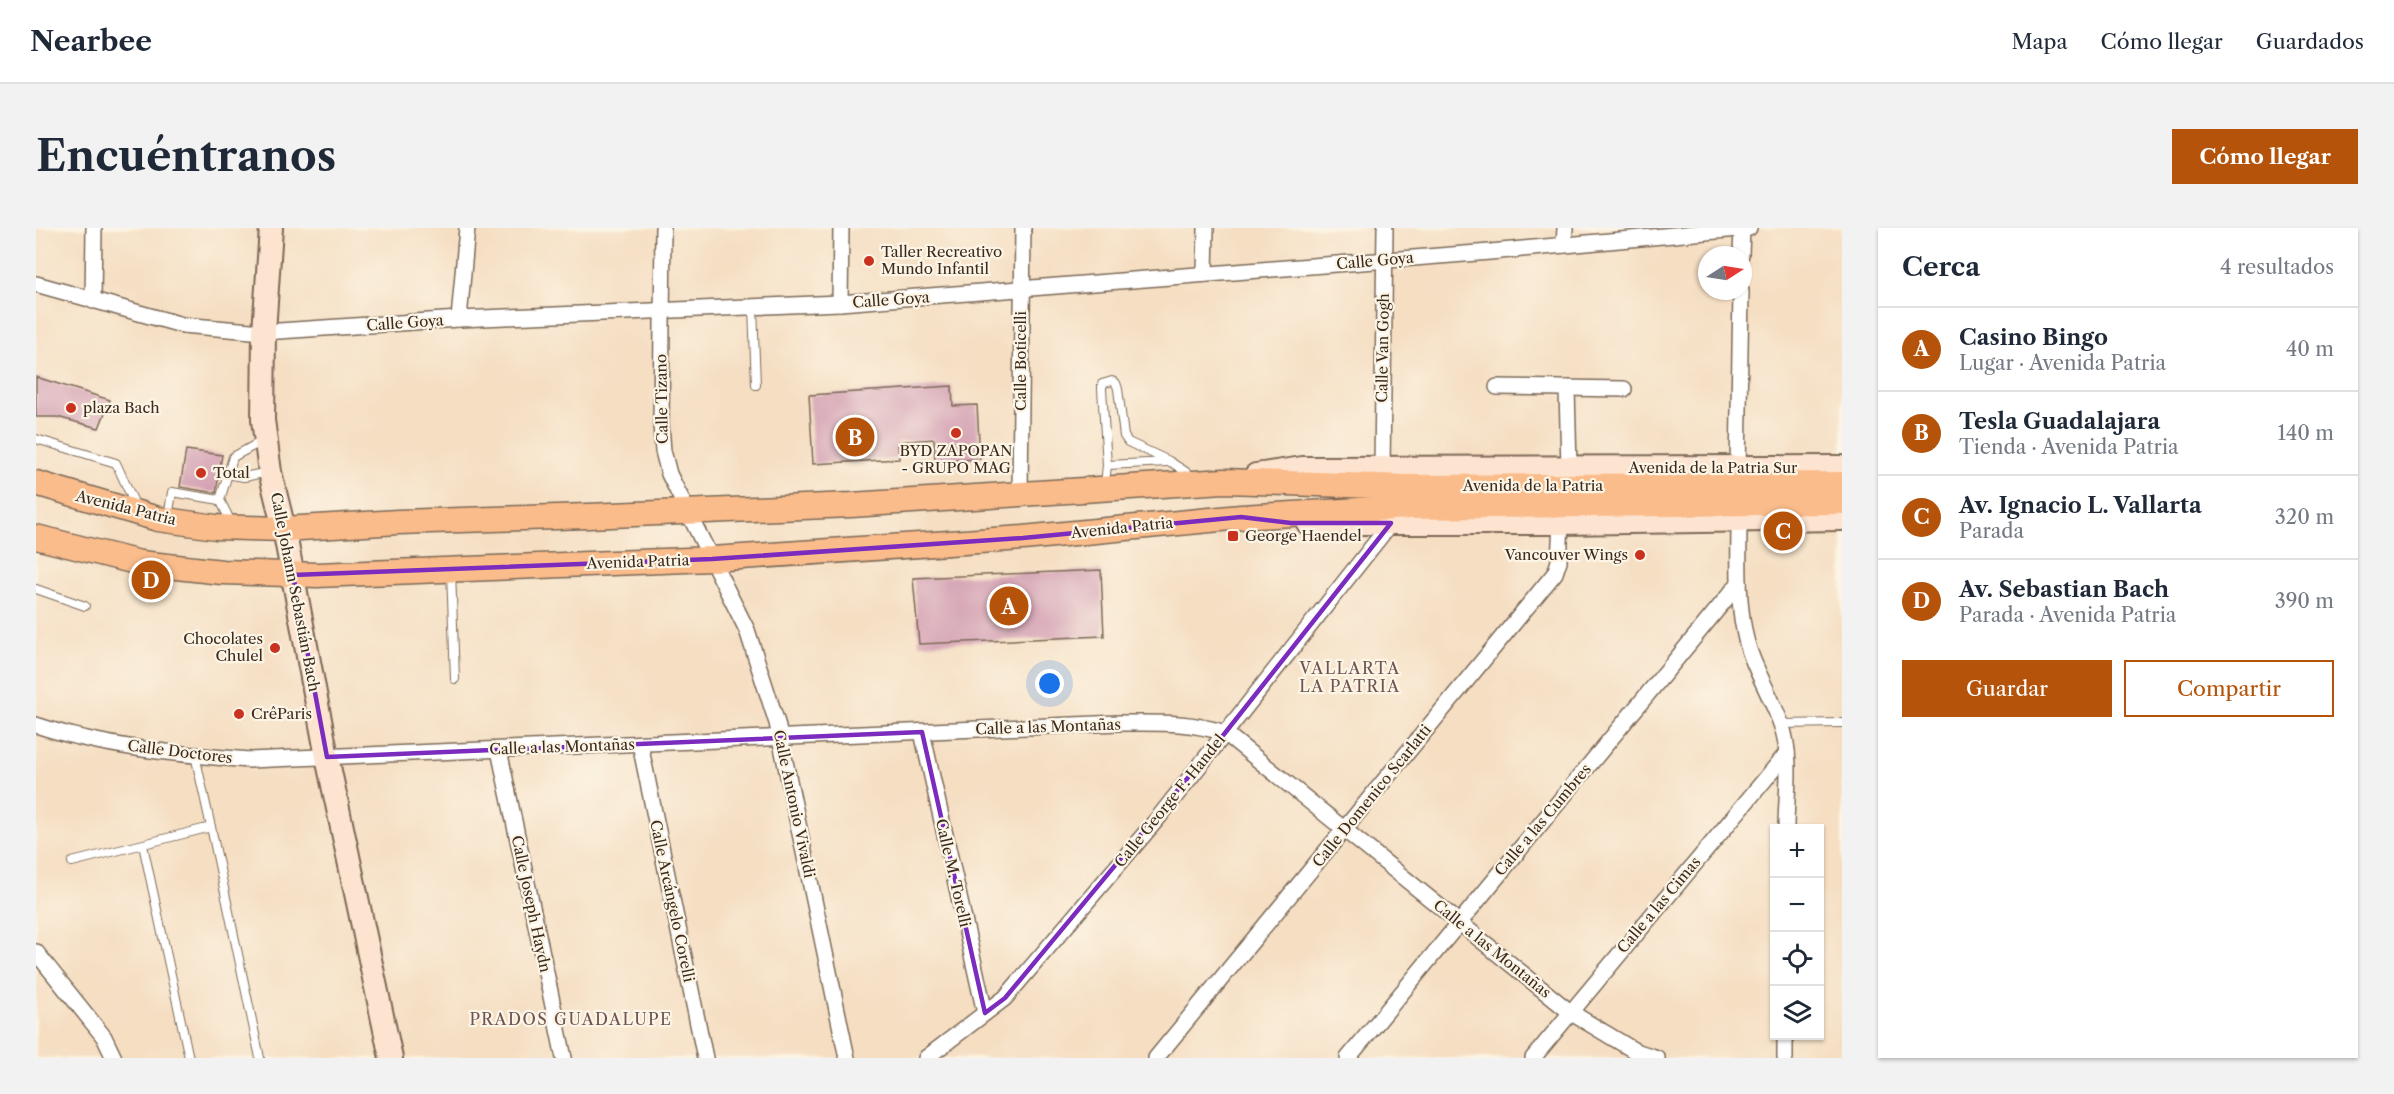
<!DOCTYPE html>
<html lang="es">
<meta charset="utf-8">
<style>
:root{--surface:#fff;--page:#f2f2f3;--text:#1f2937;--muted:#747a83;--line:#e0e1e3;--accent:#b45309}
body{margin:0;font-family:"Libre Caslon Text",serif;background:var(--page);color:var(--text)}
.controls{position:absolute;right:18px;bottom:18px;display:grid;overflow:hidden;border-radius:0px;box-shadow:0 2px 4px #0004}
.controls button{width:54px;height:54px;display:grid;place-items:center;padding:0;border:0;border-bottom:2px solid var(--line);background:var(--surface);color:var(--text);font:30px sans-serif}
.compass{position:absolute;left:1662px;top:18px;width:54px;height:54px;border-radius:50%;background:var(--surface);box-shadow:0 2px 4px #0004;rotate:78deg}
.you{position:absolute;left:1014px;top:456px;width:21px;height:21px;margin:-15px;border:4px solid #fff;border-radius:50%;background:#1a73e8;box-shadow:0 0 0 9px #1a73e833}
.badge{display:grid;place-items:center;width:39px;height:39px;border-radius:50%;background:var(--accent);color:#fff;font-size:20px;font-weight:700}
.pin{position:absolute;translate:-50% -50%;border:3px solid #fff;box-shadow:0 2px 6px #0006}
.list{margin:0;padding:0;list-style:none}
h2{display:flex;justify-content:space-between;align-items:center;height:78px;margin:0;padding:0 24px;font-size:26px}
h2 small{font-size:20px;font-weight:400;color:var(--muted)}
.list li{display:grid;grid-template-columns:39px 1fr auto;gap:18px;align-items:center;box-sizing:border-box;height:84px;padding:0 24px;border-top:2px solid var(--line)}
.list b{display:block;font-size:22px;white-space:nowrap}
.list p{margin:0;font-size:20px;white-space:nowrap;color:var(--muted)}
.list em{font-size:20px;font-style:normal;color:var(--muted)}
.actions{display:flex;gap:12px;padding:18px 24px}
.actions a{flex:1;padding:14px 0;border:2px solid var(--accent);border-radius:0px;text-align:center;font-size:21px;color:var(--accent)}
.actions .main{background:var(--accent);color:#fff}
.icon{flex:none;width:33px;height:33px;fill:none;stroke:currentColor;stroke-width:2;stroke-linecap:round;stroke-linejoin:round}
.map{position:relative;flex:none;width:1806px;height:830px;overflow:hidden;border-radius:0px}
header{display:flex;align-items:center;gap:36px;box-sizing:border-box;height:84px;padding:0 30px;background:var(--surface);border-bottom:2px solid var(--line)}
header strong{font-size:28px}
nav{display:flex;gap:33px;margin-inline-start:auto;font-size:21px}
.intro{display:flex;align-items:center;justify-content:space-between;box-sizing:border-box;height:144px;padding:0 36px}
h1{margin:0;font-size:42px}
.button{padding:15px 27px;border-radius:0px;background:var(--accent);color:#fff;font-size:21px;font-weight:700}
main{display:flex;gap:36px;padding:0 36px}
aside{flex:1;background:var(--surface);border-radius:0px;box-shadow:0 2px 4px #0004}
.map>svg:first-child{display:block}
.building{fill:#d39fb2}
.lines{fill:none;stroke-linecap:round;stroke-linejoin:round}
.lane-casing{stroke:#7c6957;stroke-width:10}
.street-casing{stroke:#7c6957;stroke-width:18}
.secondary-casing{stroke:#7c6957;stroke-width:26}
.primary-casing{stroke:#7c6957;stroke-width:27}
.lane{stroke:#fff;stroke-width:8}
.street{stroke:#fff;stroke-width:15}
.secondary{stroke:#fde4d1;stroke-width:22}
.primary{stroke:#fabc8b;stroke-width:24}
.marked{fill:none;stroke:#7b2cbf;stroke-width:4.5;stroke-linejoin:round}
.poi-dot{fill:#c8321e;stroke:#fcf5e5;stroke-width:2}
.labels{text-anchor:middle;stroke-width:4.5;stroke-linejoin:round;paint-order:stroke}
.poi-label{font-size:15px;fill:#3b2a1e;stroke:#fcf5e5;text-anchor:start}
.street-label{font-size:15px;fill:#3b2a1e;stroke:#fcf5e5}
.neighbourhood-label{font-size:16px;letter-spacing:1.5px;fill:#705352;stroke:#fcf5e5}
</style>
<header>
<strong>Nearbee</strong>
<nav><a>Mapa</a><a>Cómo llegar</a><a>Guardados</a></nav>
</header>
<div class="intro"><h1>Encuéntranos</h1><a class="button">Cómo llegar</a></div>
<main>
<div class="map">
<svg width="1806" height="830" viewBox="0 0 1806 830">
<rect width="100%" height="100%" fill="#fcf5e5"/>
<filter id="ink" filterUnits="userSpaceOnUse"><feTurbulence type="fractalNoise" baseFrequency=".0167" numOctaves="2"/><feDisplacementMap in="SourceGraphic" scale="12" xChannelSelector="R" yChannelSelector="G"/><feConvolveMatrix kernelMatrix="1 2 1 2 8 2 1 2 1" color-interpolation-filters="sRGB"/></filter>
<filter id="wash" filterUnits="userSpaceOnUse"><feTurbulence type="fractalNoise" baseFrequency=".008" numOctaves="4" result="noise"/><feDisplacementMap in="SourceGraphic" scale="24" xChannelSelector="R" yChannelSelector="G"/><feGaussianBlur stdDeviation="1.35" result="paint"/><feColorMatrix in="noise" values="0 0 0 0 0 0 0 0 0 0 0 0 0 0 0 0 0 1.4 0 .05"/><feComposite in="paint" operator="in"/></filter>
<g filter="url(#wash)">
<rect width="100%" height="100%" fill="#f5dec2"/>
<g id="blocks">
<g class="building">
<polygon points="0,149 74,172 63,200 21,189 0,189"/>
<polygon points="916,158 917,178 941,177 944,231 899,233 898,211 862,214 863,231 777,236 773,167"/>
<polygon points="150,222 186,227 180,265 144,259"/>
<polygon points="1065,342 1068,408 883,416 877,350"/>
</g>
</g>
</g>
<g filter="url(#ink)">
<use href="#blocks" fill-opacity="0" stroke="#7c6957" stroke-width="1.5"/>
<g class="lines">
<g class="lane-casing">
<g id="lane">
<polyline points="717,79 720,157"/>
<polyline points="0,211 80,235 100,279"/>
<polyline points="1071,237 1132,234"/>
<polyline points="191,246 208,249 233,244"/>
<polyline points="1069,256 1071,237 1066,161 1066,156 1076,153 1080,155 1082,161 1088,208 1092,214 1133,233 1158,249"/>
<polyline points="132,290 136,264 184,272"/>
<polyline points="196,296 184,272 197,229 228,212"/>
<polyline points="415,343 419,451"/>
<polyline points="0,361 49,378"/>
<polyline points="1745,496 1806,495"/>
<polyline points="159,527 175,599"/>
<polyline points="107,617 153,830"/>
<polyline points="36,634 175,599 224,830"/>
</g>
</g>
<g class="street-casing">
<g id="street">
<polyline points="627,0 625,196 627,223 633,246 711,402 741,495 811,830"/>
<polyline points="1528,17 1529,0"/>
<polyline points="1705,27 1706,0"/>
<polyline points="1169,46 1170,0"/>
<polyline points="0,56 146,97 228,104 423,91 804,75 1454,24 1713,0"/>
<polyline points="57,73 58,0"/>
<polyline points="804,75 805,0"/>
<polyline points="423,91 431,0"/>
<polyline points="1461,159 1588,161"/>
<polyline points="1531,160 1533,240"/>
<polyline points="1346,240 1349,0"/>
<polyline points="1702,241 1705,63"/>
<polyline points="984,265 987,0"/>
<path d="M1703 293C1703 329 1701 367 1708 402 1714 436 1734 464 1745 496 1757 528 1750 567 1750 600"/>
<path d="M0 497C69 520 141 526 213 532L1083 495C1121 495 1153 493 1189 505L1534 784 1599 823 1621 830"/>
<polyline points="886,504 949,785"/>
<polyline points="604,516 669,830"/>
<polyline points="463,522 528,830"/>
<polyline points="0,724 68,809 78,830"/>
<polyline points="890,830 969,770 1123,589 1355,295"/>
<polyline points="1120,830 1519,345 1523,333 1525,295"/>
<polyline points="1312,830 1703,355"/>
<polyline points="1497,830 1751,525"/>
<polyline points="1749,830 1749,808"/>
</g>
</g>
<g class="secondary-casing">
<g id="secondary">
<polyline points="235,0 228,104 227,192 234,244 248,301 291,529 355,830"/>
<polyline points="1220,247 1267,240 1806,239"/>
<polyline points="1272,295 1525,295 1806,291"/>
</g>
</g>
<g class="primary-casing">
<g id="primary">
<polyline points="0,255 122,291 180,299 248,301 362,294 552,288 815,277 1188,253 1372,259 1806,256"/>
<polyline points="0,309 104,335 186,344 281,347 676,331 987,310 1205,289 1374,279 1806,274"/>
</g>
</g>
<use href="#lane" class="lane"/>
<use href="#street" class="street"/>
<use href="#secondary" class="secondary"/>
<use href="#primary" class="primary"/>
</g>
</g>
<path class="marked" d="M1205 289 1255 295H1355L1189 505 969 770 949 785 886 504 291 529 257 347 676 331 987 310Z"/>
<g class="poi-dot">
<circle cx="833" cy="33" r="6"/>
<circle cx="35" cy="180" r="6"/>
<circle cx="920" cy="205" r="6"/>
<circle cx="165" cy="245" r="6"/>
<rect x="1191" y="302" width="12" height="12" rx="3"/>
<circle cx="1604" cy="327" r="6"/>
<circle cx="239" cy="420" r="6"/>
<circle cx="203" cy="486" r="6"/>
</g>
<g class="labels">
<g class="poi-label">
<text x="845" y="29">Taller Recreativo<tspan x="845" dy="17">Mundo Infantil</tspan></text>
<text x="47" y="185">plaza Bach</text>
<text x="920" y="228" text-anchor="middle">BYD ZAPOPAN<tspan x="920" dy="17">- GRUPO MAG</tspan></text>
<text x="177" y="250">Total</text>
<text x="1209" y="313">George Haendel</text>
<text x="1592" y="332" text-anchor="end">Vancouver Wings</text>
<text x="227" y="416" text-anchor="end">Chocolates<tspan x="227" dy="17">Chulel</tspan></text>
<text x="215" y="491">CrêParis</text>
</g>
<g class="street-label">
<text transform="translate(1339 33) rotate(-5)" y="5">Calle Goya</text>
<text transform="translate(855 72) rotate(-4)" y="5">Calle Goya</text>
<text transform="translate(369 95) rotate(-4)" y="5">Calle Goya</text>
<text transform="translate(1347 120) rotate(-89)" y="5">Calle Van Gogh</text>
<text transform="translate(985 133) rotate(-90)" y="5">Calle Boticelli</text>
<text transform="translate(626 171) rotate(-91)" y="5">Calle Tizano</text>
<text x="1677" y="245">Avenida de la Patria Sur</text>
<text x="1497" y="263">Avenida de la Patria</text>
<text transform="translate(90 280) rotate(14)" y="5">Avenida Patria</text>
<text transform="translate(1086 300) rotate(-6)" y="5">Avenida Patria</text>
<text transform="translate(602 334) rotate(-2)" y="5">Avenida Patria</text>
<text transform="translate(259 364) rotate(79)" y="5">Calle Johann Sebastián Bach</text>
<text transform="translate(1012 499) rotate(-2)" y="5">Calle a las Montañas</text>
<text transform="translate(526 519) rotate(-2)" y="5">Calle a las Montañas</text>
<text transform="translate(144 524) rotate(7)" y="5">Calle Doctores</text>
<text transform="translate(1336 568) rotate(-51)" y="5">Calle Domenico Scarlatti</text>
<text transform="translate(1134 573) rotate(-51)" y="5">Calle George F. Handel</text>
<text transform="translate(758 576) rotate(78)" y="5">Calle Antonio Vivaldi</text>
<text transform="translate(1507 592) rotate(-50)" y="5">Calle a las Cumbres</text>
<text transform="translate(917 645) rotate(77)" y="5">Calle M. Torelli</text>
<text transform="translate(636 673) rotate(78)" y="5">Calle Arcángelo Corelli</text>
<text transform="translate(495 676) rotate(78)" y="5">Calle Joseph Haydn</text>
<text transform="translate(1623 677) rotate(-50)" y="5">Calle a las Cimas</text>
<text transform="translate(1456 721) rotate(39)" y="5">Calle a las Montañas</text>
</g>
<g class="neighbourhood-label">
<text x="1314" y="446">VALLARTA<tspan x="1314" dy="18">LA PATRIA</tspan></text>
<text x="535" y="797">PRADOS GUADALUPE</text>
</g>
</g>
</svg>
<div class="controls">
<button>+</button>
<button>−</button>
<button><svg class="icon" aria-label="locate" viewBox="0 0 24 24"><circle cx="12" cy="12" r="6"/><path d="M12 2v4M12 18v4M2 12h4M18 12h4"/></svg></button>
<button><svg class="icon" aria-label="layers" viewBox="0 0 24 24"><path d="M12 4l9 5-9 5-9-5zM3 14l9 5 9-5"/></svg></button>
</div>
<svg class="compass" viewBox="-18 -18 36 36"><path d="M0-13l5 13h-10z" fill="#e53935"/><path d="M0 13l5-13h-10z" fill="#747a83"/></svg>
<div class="you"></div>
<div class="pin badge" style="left:973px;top:378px">A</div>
<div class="pin badge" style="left:819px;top:209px">B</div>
<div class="pin badge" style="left:1747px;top:303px">C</div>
<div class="pin badge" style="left:115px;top:352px">D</div>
</div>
<aside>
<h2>Cerca<small>4 resultados</small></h2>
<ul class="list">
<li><span class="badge">A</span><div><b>Casino Bingo</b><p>Lugar · Avenida Patria</p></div><em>40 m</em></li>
<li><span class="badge">B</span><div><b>Tesla Guadalajara</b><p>Tienda · Avenida Patria</p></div><em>140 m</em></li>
<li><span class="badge">C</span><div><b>Av. Ignacio L. Vallarta</b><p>Parada</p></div><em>320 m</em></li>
<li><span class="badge">D</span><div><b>Av. Sebastian Bach</b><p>Parada · Avenida Patria</p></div><em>390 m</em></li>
</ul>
<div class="actions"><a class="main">Guardar</a><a>Compartir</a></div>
</aside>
</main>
